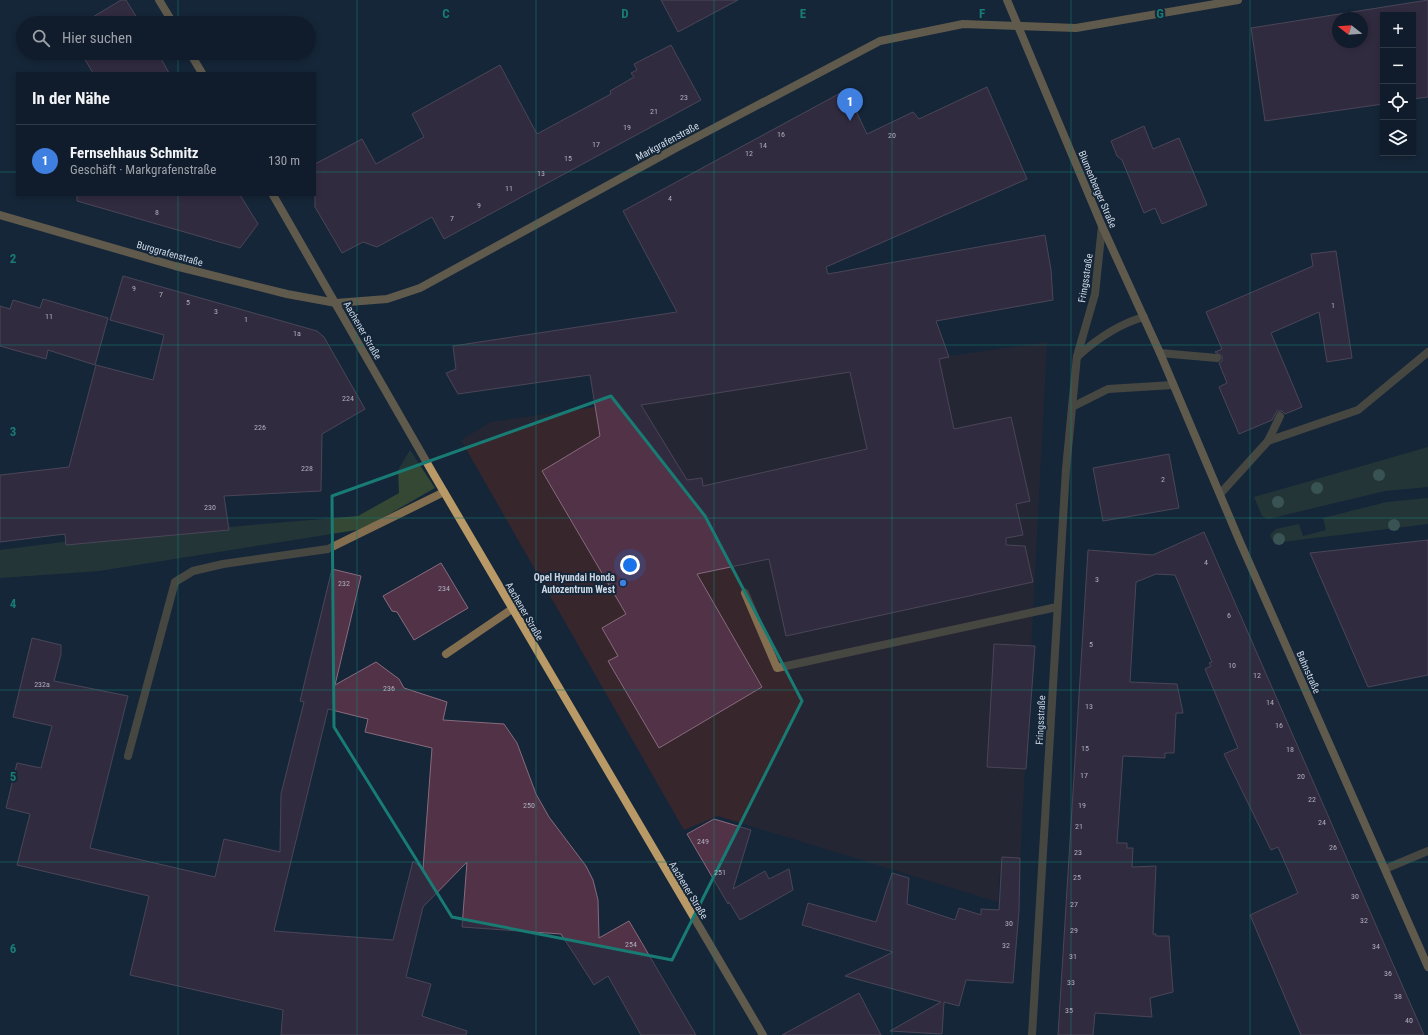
<!DOCTYPE html>
<html lang="de">
<meta charset="utf-8">
<style>
:root{--surface:#101c2b;--page:#192533;--text:#f1f3f6;--muted:#9ca1a9;--line:#303a47;--accent:#eda83c}
body{margin:0;font-family:"Roboto Condensed",sans-serif;background:var(--page);color:var(--text)}
.controls{position:absolute;right:12px;top:12px;display:grid;overflow:hidden;border-radius:0px;box-shadow:0 2px 6px #0003}
.controls button{width:36px;height:36px;display:grid;place-items:center;padding:0;border:0;border-bottom:1px solid var(--line);background:var(--surface);color:var(--text);font:20px sans-serif}
.compass{position:absolute;left:1332px;top:12px;width:36px;height:36px;border-radius:50%;background:var(--surface);box-shadow:0 2px 6px #0003;rotate:287deg}
.you{position:absolute;left:630px;top:565px;width:14px;height:14px;margin:-10px;border:3px solid #fff;border-radius:50%;background:#1a73e8;box-shadow:0 0 0 6px #1a73e833}
.badge{display:grid;place-items:center;width:26px;height:26px;border-radius:50%;background:var(--accent);color:#fff;font-size:13px;font-weight:700}
.pin{position:absolute;translate:-50% -33px;filter:drop-shadow(0 1px 2px #0008)}
.pin::after{content:'';position:absolute;top:21px;width:14px;height:12px;background:inherit;clip-path:polygon(0 0,100% 0,50% 100%)}
.list{margin:0;padding:0;list-style:none}
h2{display:flex;justify-content:space-between;align-items:center;height:52px;margin:0;padding:0 16px;font-size:17px}
h2 small{font-size:13px;font-weight:400;color:var(--muted)}
.list li{display:grid;grid-template-columns:26px 1fr auto;gap:12px;align-items:center;box-sizing:border-box;height:72px;padding:0 16px;border-top:1px solid var(--line)}
.list b{display:block;font-size:15px;white-space:nowrap}
.list p{margin:0;font-size:13px;white-space:nowrap;color:var(--muted)}
.list em{font-size:13px;font-style:normal;color:var(--muted)}
.icon{flex:none;width:22px;height:22px;fill:none;stroke:currentColor;stroke-width:2;stroke-linecap:round;stroke-linejoin:round}
.map{position:relative;flex:none;width:1428px;height:1035px;overflow:hidden}
.search{position:absolute;background:var(--surface);box-shadow:0 2px 6px #0003;left:16px;top:16px;width:300px;height:44px;display:flex;align-items:center;gap:10px;box-sizing:border-box;padding:0 14px;border-radius:22px;color:var(--muted);font-size:15px}
.panel{position:absolute;background:var(--surface);box-shadow:0 2px 6px #0003;left:16px;top:72px;width:300px;height:124px;border-radius:0px}
.map>svg:first-child{display:block}
.commercial{fill:#38262d}
.green{fill:#344834}
.building{fill:#523247;stroke:#876b7d;fill-rule:evenodd}
.lines{fill:none;stroke-linecap:round;stroke-linejoin:round}
.lane{stroke:#836f4f;stroke-width:8}
.street{stroke:#836f4f;stroke-width:8}
.secondary{stroke:#b99965;stroke-width:8}
.tree{fill:#658775}
.marked{fill:none;stroke:#187b74;stroke-width:3;stroke-linejoin:round}
.grid{fill:none;stroke:#187b74;stroke-width:1;stroke-opacity:0.55}
.shop-dot{fill:#3f7fe0;stroke:#152639;stroke-width:1.5}
.labels{text-anchor:middle;stroke-width:4;stroke-linejoin:round;paint-order:stroke}
.number-label{font-size:8px;fill:#aeaebd}
.street-label{font-size:10px;fill:#ccd7e4;stroke:#152639}
.poi-label{font-size:10px;font-weight:bold;fill:#ccd7e4;stroke:#152639;text-anchor:end}
.grid-label{font-size:13px;text-anchor:middle;font-weight:bold;fill:#187b74;stroke:#152639;stroke-width:4;stroke-linejoin:round;paint-order:stroke}
</style>
<div class="map">
<svg width="1428" height="1035" viewBox="0 0 1428 1035">
<rect width="100%" height="100%" fill="#152639"/>
<polygon class="commercial" points="1047,342 1020,863 999,874 998,902 718,816 684,830 461,440 491,422"/>
<g class="green">
<polygon points="1428,447 1428,487 1385,491 1268,519 1262,516 1254,497"/>
<polygon points="410,450 435,488 363,529 99,571 0,578 0,550 87,539 358,516 399,493 398,470"/>
<polygon points="1428,498 1428,524 1274,543 1270,535 1276,529 1299,524 1303,536 1326,530 1323,518 1387,502"/>
</g>
<g class="building">
<polygon points="121,0 126,0 140,23 83,23"/>
<polygon points="661,0 738,0 678,32"/>
<path d="M1428 0V97L1413 99V15H1383V104L1265 121 1251 28ZM1338 18H1362V42H1338Z"/>
<polygon points="671,45 701,100 444,239 432,217 377,247 363,242 342,253 315,207 315,164 362,139 376,164 424,137 412,114 500,65 537,134 611,94 610,91 634,77 631,73 637,70 634,64"/>
<polygon points="81,53 158,53 169,73 93,73"/>
<path d="M987 87 1027 179 826 267 828 274 1045 235 1051 270 1053 300 936 321 949 357 939 359 954 429 1011 417 1030 501 1016 504 1023 535 1006 538V545L1025 546 1033 582 786 636 769 559 697 574 762 687 659 748 608 661 618 656 602 628 626 614 542 471 600 436 590 375 458 394 446 373 456 369 453 346 677 312 623 211 846 90 867 134 913 112 919 119ZM850 372 867 449 703 486 702 478 687 480 641 405Z"/>
<polygon points="1144,126 1153,149 1179,138 1207,205 1162,224 1155,208 1144,213 1122,160 1117,156 1111,141"/>
<polygon points="77,195 240,195 258,224 240,248 77,201"/>
<polygon points="1336,251 1352,358 1327,362 1319,312 1271,333 1302,407 1285,414 1282,411 1277,411 1272,420 1239,434 1219,387 1227,383 1219,363 1222,361 1222,356 1215,352 1222,349 1206,312 1313,266 1311,254"/>
<polygon points="123,276 317,331 324,337 365,409 322,434 321,491 224,496 229,530 66,545 65,534 0,542 0,475 69,467 96,365 153,380 164,335 110,320"/>
<polygon points="43,299 108,318 95,365 48,350 46,359 0,346 0,306 10,309 13,300 40,308"/>
<polygon points="1169,454 1179,508 1103,521 1093,468"/>
<polygon points="1204,532 1340,843 1424,1035 1301,1035 1250,915 1298,893 1278,847 1271,850 1224,754 1238,748 1205,669 1211,666 1209,663 1212,662 1175,575 1156,574 1136,582 1130,682 1177,684 1183,713 1176,713 1174,753 1165,753 1165,758 1123,756 1117,843 1127,843 1127,848 1133,848 1132,867 1156,866 1153,934 1156,934 1156,936 1169,936 1173,992 1150,998 1152,1017 1095,1013 1093,1035 1058,1035 1088,550 1153,555"/>
<polygon points="1428,540 1428,675 1368,687 1310,553"/>
<polygon points="441,563 468,608 414,640 397,612 392,611 383,596"/>
<path d="M332 569 361 576 335 685 376 662 399 679 404 688 447 702 443 720 504 724 517 743 536 794 549 817 586 866 593 880 598 900 599 938 629 921 696 1035H641L608 976 594 985 561 934 462 927 467 862 423 907 406 977 431 984 422 1016 467 1031 466 1035H281L283 1010 130 975 149 896 17 865 30 814 6 808 17 763 41 768 52 726 13 717 32 638 61 645V654L54 681 128 696 90 848 215 877 224 839 280 852 281 794 304 702 300 701ZM328 709 368 719 365 732 432 748 423 869 413 861 393 940 274 931Z"/>
<polygon points="994,644 1035,646 1026,769 987,767"/>
<polygon points="714,819 751,830 733,889 765,871 769,879 789,869 793,890 740,920 729,902 728,904 687,834"/>
<polygon points="1002,857 1020,858 1019,911 1013,983 966,980 959,1006 944,1002 942,1034 890,1031 941,1002 845,976 893,952 802,925 808,903 876,922 892,873 909,878 907,904 955,920 959,908 981,915 981,909 999,910"/>
<polygon points="859,993 881,1035 782,1035"/>
</g>
<g class="lines">
<g class="lane">
<polyline points="1160,353 1217,358"/>
<polyline points="1268,441 1358,410 1428,352"/>
<polyline points="1220,494 1268,441 1280,416"/>
<polyline points="745,593 777,668 1057,607"/>
<polyline points="446,654 512,609"/>
<polyline points="128,756 175,582 193,571 223,564 328,549 444,492"/>
<polyline points="1385,869 1428,851"/>
</g>
<g class="street">
<path d="M1078 356C1097 339 1118 324 1144 317"/>
<polyline points="1072,407 1108,389 1173,385"/>
<polyline points="1032,1035 1066,469 1077,356 1095,294 1102,226"/>
</g>
<g class="secondary">
<polyline points="159,0 173,23"/>
<polyline points="1007,0 1102,226 1160,353 1240,542 1428,967"/>
<polyline points="190,53 202,73"/>
<polyline points="273,195 434,475 763,1035"/>
<polyline points="0,215 175,266 287,294 336,303 387,299 420,288 676,148 880,41 963,24 1076,28 1238,0"/>
</g>
</g>
<g class="tree">
<circle cx="1379" cy="475" r="6"/>
<circle cx="1317" cy="488" r="6"/>
<circle cx="1278" cy="502" r="6"/>
<circle cx="1394" cy="525" r="6"/>
<circle cx="1279" cy="539" r="6"/>
</g>
<path d="M0 0H1428V1035H0ZM611 396 705 516 802 701 672 960 452 917 334 727 332 496Z" fill="#152639" fill-opacity=".55" fill-rule="evenodd"/>
<path class="marked" d="M611 396 705 516 802 701 672 960 452 917 334 727 332 496Z"/>
<path class="grid" d="M178 0V23M357 0V1035M536 0V1035M714 0V1035M892 0V1035M1071 0V1035M1250 0V1035M178 53V73M0 172H17M315 172H1428M178 195V1035M0 345H1428M0 518H1428M0 690H1428M0 862H1428"/>
<circle class="shop-dot" cx="623" cy="583" r="4"/>
<g class="labels">
<g class="number-label">
<text x="684" y="100">23</text>
<text x="654" y="114">21</text>
<text x="627" y="130">19</text>
<text x="781" y="137">16</text>
<text x="892" y="138">20</text>
<text x="596" y="147">17</text>
<text x="763" y="148">14</text>
<text x="749" y="156">12</text>
<text x="568" y="161">15</text>
<text x="541" y="176">13</text>
<text x="509" y="191">11</text>
<text x="670" y="201">4</text>
<text x="479" y="208">9</text>
<text x="157" y="215">8</text>
<text x="452" y="221">7</text>
<text x="134" y="291">9</text>
<text x="161" y="297">7</text>
<text x="188" y="305">5</text>
<text x="1333" y="308">1</text>
<text x="216" y="314">3</text>
<text x="49" y="319">11</text>
<text x="246" y="322">1</text>
<text x="297" y="336">1a</text>
<text x="348" y="401">224</text>
<text x="260" y="430">226</text>
<text x="307" y="471">228</text>
<text x="1163" y="482">2</text>
<text x="210" y="510">230</text>
<text x="1206" y="565">4</text>
<text x="1097" y="582">3</text>
<text x="344" y="586">232</text>
<text x="444" y="591">234</text>
<text x="1229" y="618">6</text>
<text x="1091" y="647">5</text>
<text x="1232" y="668">10</text>
<text x="1257" y="678">12</text>
<text x="42" y="687">232a</text>
<text x="389" y="691">236</text>
<text x="1270" y="705">14</text>
<text x="1089" y="709">13</text>
<text x="1279" y="728">16</text>
<text x="1085" y="751">15</text>
<text x="1290" y="752">18</text>
<text x="1084" y="778">17</text>
<text x="1301" y="779">20</text>
<text x="1312" y="802">22</text>
<text x="529" y="808">250</text>
<text x="1082" y="808">19</text>
<text x="1322" y="825">24</text>
<text x="1079" y="829">21</text>
<text x="703" y="844">249</text>
<text x="1333" y="850">26</text>
<text x="1078" y="855">23</text>
<text x="720" y="875">251</text>
<text x="1077" y="880">25</text>
<text x="1355" y="899">30</text>
<text x="1074" y="907">27</text>
<text x="1364" y="923">32</text>
<text x="1009" y="926">30</text>
<text x="1074" y="933">29</text>
<text x="631" y="947">254</text>
<text x="1006" y="948">32</text>
<text x="1376" y="949">34</text>
<text x="1073" y="959">31</text>
<text x="1388" y="976">36</text>
<text x="1071" y="985">33</text>
<text x="1398" y="999">38</text>
<text x="1069" y="1013">35</text>
<text x="1409" y="1023">40</text>
</g>
<g class="street-label">
<text transform="translate(667 141) rotate(-28)" y="4">Markgrafenstraße</text>
<text transform="translate(1098 189) rotate(67)" y="4">Blumenberger Straße</text>
<text transform="translate(170 253) rotate(16)" y="4">Burggrafenstraße</text>
<text transform="translate(1085 278) rotate(-81)" y="4">Fringsstraße</text>
<text transform="translate(363 330) rotate(60)" y="4">Aachener Straße</text>
<text transform="translate(525 611) rotate(60)" y="4">Aachener Straße</text>
<text transform="translate(1309 672) rotate(66)" y="4">Bahnstraße</text>
<text transform="translate(1040 720) rotate(-87)" y="4">Fringsstraße</text>
<text transform="translate(689 890) rotate(59)" y="4">Aachener Straße</text>
</g>
<g class="poi-label">
<text x="615" y="581">Opel Hyundai Honda<tspan x="615" dy="12">Autozentrum West</tspan></text>
</g>
</g>
<g class="grid-label">
<text x="446" y="18">C</text>
<text x="625" y="18">D</text>
<text x="803" y="18">E</text>
<text x="982" y="18">F</text>
<text x="1160" y="18">G</text>
<text x="13" y="263">2</text>
<text x="13" y="436">3</text>
<text x="13" y="608">4</text>
<text x="13" y="781">5</text>
<text x="13" y="953">6</text>
</g>
</svg>
<div class="controls">
<button>+</button>
<button>−</button>
<button><svg class="icon" aria-label="locate" viewBox="0 0 24 24"><circle cx="12" cy="12" r="6"/><path d="M12 2v4M12 18v4M2 12h4M18 12h4"/></svg></button>
<button><svg class="icon" aria-label="layers" viewBox="0 0 24 24"><path d="M12 4l9 5-9 5-9-5zM3 14l9 5 9-5"/></svg></button>
</div>
<svg class="compass" viewBox="-18 -18 36 36"><path d="M0-13l5 13h-10z" fill="#e53935"/><path d="M0 13l5-13h-10z" fill="#9ca1a9"/></svg>
<div class="you"></div>
<div class="pin badge" style="left:850px;top:121px;background:#3f7fe0">1</div>
<div class="search"><svg class="icon" aria-label="search" viewBox="0 0 24 24"><circle cx="10" cy="10" r="6"/><path d="M15 15l6 6"/></svg>Hier suchen</div>
<section class="panel">
<h2>In der Nähe<small></small></h2>
<ul class="list">
<li><span class="badge" style="background:#3f7fe0">1</span><div><b>Fernsehhaus Schmitz</b><p>Geschäft · Markgrafenstraße</p></div><em>130 m</em></li>
</ul>
</section>
</div>
